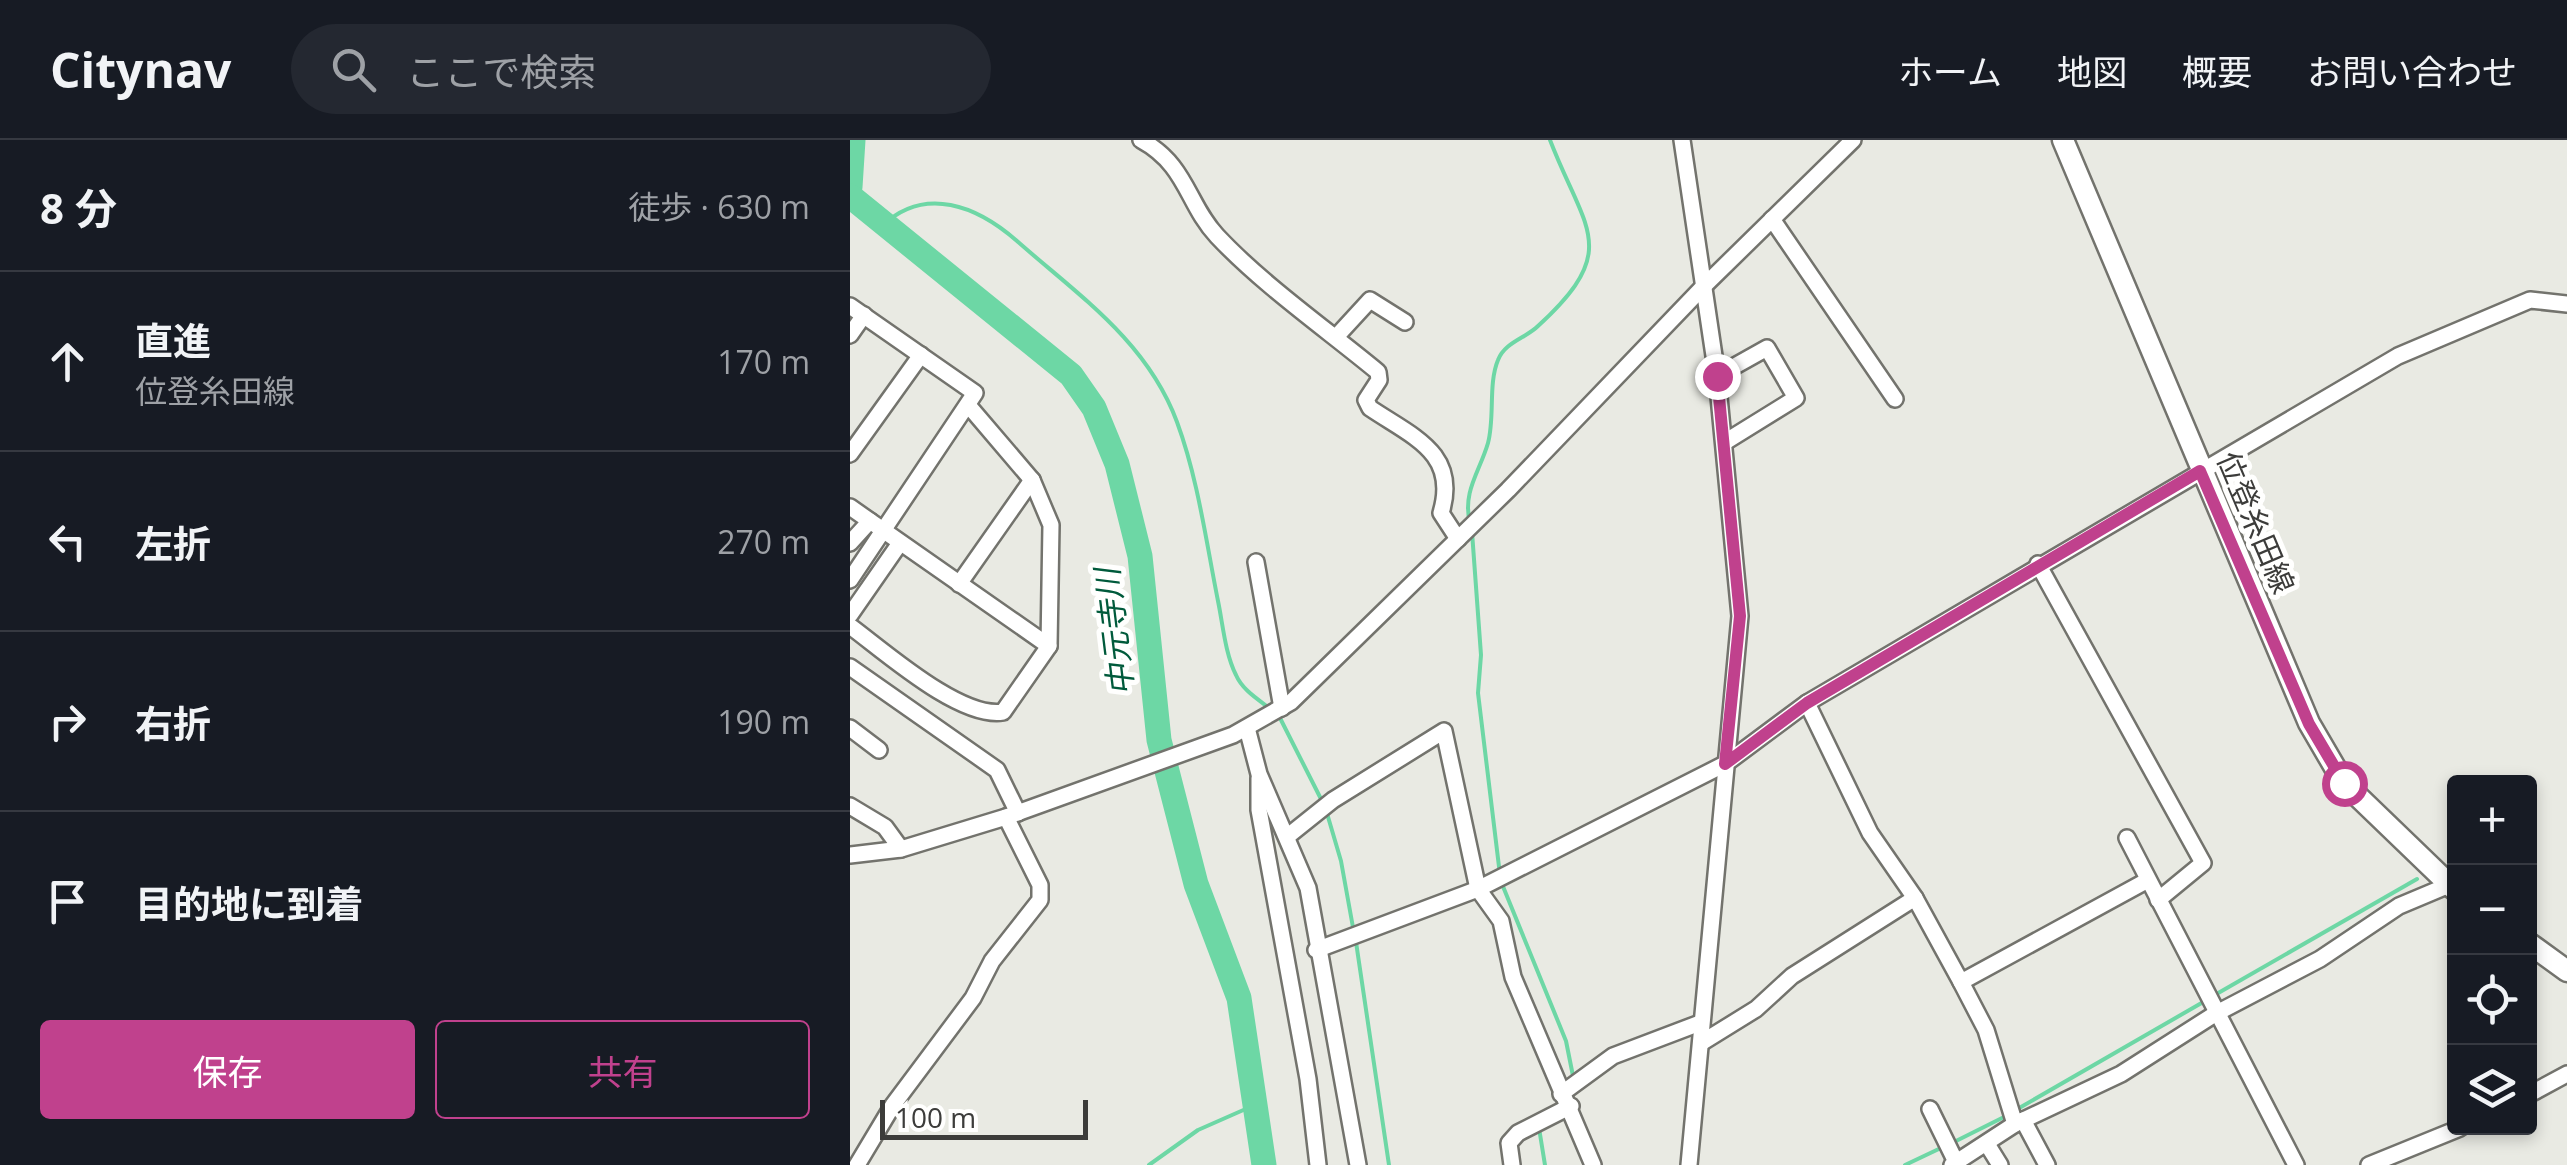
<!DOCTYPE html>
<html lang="ja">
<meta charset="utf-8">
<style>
:root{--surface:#171b24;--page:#242831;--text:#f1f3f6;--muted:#9ea1a6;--line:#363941;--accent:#c0418d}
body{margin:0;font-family:"Open Sans","Noto Sans JP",sans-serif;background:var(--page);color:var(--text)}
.controls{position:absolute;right:30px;bottom:30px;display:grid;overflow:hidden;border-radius:10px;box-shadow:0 5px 15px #0003}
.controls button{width:90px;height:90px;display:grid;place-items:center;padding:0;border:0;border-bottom:2px solid var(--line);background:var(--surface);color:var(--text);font:50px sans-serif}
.scale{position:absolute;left:30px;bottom:25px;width:208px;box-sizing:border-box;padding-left:10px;border:5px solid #3c3c3a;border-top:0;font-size:28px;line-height:35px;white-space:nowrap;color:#3c3c3a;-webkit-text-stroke:8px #fffffe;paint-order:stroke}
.stop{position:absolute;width:30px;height:30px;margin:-22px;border:8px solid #c0418d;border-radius:50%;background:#fff}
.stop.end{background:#c0418d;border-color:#fff;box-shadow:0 2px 10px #0008}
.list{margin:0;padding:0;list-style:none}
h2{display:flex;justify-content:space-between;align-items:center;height:130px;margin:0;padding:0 40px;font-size:42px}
h2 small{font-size:32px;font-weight:400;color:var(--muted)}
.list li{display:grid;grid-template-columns:65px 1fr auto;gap:30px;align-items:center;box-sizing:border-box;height:180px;padding:0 40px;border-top:2px solid var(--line)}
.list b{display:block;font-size:38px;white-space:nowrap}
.list p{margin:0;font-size:32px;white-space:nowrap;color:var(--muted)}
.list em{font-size:32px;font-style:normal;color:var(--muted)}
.actions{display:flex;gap:20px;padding:30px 40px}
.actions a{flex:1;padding:22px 0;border:2px solid var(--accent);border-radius:10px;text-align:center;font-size:35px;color:var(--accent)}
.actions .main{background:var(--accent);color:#fff}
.icon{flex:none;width:55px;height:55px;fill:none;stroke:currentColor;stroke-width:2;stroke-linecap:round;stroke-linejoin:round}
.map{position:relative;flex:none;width:1717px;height:1025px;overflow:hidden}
header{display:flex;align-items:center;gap:60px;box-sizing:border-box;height:140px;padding:0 50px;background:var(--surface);border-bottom:2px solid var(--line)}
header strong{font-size:48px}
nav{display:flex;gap:55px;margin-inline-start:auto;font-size:35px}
.search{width:700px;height:90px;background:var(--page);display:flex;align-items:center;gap:25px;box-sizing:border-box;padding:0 35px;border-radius:55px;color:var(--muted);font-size:38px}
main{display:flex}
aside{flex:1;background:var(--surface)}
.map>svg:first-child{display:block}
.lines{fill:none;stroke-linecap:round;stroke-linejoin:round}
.stream{stroke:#6dd7a5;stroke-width:4}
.river{stroke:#6dd7a5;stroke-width:25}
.minor-casing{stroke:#73736d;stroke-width:20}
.major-casing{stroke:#73736d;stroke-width:25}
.minor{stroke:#fff;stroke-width:15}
.major{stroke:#fff;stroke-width:20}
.route{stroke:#c0418d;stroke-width:12}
.labels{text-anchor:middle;stroke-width:10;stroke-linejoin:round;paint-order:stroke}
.street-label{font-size:30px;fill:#3c3c3a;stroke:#fffffe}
.water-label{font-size:32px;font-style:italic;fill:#005a3b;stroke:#fffffe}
</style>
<header>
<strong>Citynav</strong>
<div class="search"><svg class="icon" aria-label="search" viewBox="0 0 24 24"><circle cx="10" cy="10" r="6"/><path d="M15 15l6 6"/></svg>ここで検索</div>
<nav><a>ホーム</a><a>地図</a><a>概要</a><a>お問い合わせ</a></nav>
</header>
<main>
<aside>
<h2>8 分<small>徒歩 · 630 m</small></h2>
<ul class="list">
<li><svg class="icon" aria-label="ahead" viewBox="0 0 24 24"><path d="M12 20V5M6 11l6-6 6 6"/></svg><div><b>直進</b><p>位登糸田線</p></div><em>170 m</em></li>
<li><svg class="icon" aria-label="left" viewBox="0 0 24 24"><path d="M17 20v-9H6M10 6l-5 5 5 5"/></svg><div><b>左折</b></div><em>270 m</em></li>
<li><svg class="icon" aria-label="right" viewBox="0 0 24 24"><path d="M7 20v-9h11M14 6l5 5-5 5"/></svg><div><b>右折</b></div><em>190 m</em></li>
<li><svg class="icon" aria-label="arrive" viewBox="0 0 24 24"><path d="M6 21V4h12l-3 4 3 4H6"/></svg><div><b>目的地に到着</b></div></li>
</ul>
<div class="actions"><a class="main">保存</a><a>共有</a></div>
</aside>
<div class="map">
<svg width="1717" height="1025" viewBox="0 0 1717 1025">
<rect width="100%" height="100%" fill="#e9eae3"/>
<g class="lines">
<g class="stream">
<path d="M32 86C75 45 127 66 167 101 228 155 297 201 327 282 348 339 356 401 368 461 373 485 375 513 386 535 392 549 406 558 418 567"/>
<path d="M620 383C612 352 630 331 638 303 645 277 638 244 648 220 655 202 676 198 688 186 772 109 735 91 700 0"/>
<polyline points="622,392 631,515 628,553 650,735"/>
<polyline points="429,576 472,661"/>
<polyline points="476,670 491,721 504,793"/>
<polyline points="652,744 716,901 724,941"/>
<polyline points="506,802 539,1025"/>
<polyline points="1363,856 1567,739"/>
<polyline points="1164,971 1355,861"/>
<polyline points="689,988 695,1025"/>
<polyline points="1102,1003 1156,976"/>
<polyline points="299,1025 348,990 407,964"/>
<polyline points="1055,1025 1093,1007"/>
</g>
<g class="river">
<polyline points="0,47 3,0"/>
<polyline points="0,56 221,235 244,268 267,324 290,416 309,600 346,744 389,858 414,1025"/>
</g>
<g class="minor-casing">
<g id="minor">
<path d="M291 0C337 25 337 64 367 96 413 145 476 189 528 232L529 240 516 260 520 268C563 297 609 313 591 373L608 399"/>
<polyline points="832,0 867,236 890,476 839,1025"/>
<polyline points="922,79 1045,259"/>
<polyline points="0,166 125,253 0,440"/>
<polyline points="0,195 14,175"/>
<polyline points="486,197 520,160 555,182"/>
<polyline points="867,236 917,208 946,258 875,302"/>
<polyline points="118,265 182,340 201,385 199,506"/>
<polyline points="0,314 71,215"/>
<path d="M0 367 199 506 153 572C110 579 34 511 0 486"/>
<polyline points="0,403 20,381"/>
<polyline points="406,422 432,568"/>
<polyline points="1188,424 1353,723 1308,760"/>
<polyline points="109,444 182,340"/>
<polyline points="0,475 50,403"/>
<polyline points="0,527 147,630 168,673"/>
<polyline points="957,563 1020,693 1065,758 1111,842"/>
<polyline points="0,588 29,610"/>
<polyline points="397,588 409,634 458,748 508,1025"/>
<polyline points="409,638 409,670 458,939 468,1025"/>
<polyline points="0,666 35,687 51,709"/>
<polyline points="438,696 483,660 594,591 628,749 651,781 663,837 743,1025"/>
<polyline points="1277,698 1446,1025"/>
<polyline points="0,715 51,709 156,677 383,595 441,562 658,350 852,148 1003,0"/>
<polyline points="466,810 628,749 875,624 957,563 1548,216 1680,160 1717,164"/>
<polyline points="851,903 906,869 942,836 1065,758"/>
<polyline points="711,954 763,916 850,883"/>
<polyline points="1680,954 1717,934"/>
<polyline points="1080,969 1106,1022"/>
<polyline points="1173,980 1197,1025"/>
<polyline points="1165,984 1136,890 1111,842 1298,740"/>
<polyline points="1137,1004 1150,1025"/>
<polyline points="7,1025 43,965 123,858 142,821 190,760 190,745 156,677"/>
<polyline points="662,1025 659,1003 668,993 721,966"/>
<polyline points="1102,1025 1165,984 1271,934 1365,874 1470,819 1549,766 1599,745"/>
<polyline points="1519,1025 1610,988"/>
</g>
</g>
<g class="major-casing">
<g id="major">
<polyline points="1213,0 1459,583 1494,643 1604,749"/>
<polyline points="1680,804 1717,831"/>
</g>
</g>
<use href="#minor" class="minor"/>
<use href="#major" class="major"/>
</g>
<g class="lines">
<polyline class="route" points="867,236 890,476 875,624 957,563 1350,331 1459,584 1494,643"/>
</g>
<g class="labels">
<g class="street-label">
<text transform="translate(1405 383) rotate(67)" y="10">位登糸田線</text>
</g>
<g class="water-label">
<text transform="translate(265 492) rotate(-97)" y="11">中元寺川</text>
</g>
</g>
</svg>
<div class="controls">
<button>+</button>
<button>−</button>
<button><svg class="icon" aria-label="locate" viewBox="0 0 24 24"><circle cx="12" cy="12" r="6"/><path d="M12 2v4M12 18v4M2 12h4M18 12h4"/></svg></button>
<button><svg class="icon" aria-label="layers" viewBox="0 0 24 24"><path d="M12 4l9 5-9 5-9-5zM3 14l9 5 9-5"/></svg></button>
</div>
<div class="scale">100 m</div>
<div class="stop" style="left:1494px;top:643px"></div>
<div class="stop end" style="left:867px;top:236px"></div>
</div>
</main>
